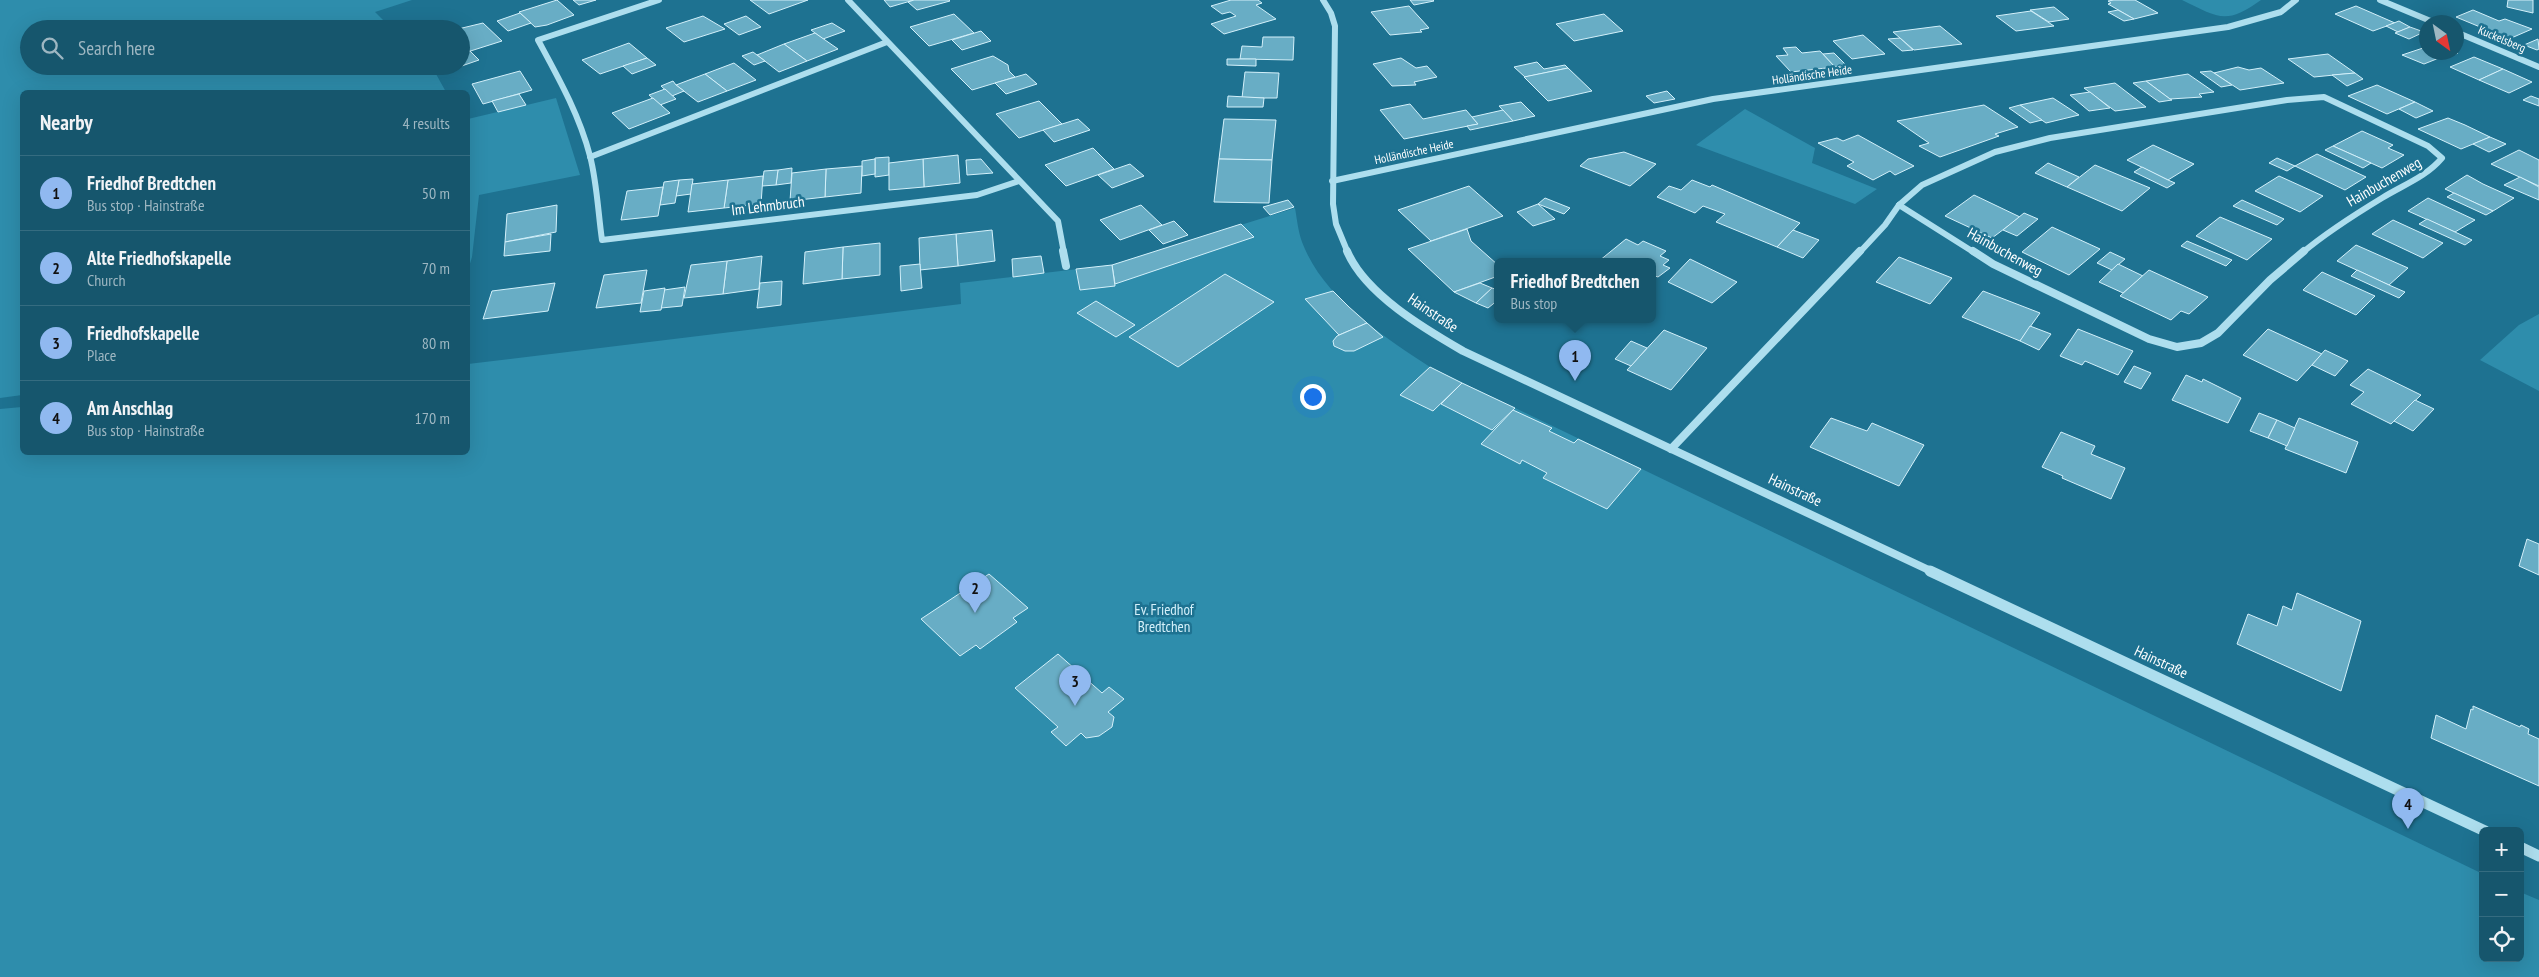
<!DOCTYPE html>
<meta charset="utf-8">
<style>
:root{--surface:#16566d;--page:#1f5c72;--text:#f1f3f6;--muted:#9eb7c2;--line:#356c80;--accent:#90b9f0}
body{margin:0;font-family:"PT Sans Narrow",sans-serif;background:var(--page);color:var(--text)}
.controls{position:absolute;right:15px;bottom:15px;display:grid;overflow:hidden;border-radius:8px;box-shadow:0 5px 20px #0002}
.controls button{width:45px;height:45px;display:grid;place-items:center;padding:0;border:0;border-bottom:1px solid var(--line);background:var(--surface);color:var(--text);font:25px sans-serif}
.compass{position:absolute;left:2419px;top:15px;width:45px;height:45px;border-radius:50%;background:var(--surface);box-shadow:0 5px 20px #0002;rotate:147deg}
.you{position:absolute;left:1312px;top:396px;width:18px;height:18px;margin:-12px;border:4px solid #fff;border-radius:50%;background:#1a73e8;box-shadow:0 0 0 8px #1a73e833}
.badge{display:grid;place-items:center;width:32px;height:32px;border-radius:50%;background:var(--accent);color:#111;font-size:16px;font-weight:700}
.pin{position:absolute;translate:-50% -41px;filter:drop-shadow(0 1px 2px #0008)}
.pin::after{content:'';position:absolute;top:26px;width:18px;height:15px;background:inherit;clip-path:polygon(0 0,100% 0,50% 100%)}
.popup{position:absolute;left:1494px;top:258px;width:162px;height:65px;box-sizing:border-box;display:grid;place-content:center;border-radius:8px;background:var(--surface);filter:drop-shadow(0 1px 4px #0005);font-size:16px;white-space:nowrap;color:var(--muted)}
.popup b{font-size:19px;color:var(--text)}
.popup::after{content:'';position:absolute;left:50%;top:100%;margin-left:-10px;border:10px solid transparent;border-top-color:var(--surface)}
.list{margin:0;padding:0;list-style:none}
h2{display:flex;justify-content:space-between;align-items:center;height:65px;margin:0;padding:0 20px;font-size:21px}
h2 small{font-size:16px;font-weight:400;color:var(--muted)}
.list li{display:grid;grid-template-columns:32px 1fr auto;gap:15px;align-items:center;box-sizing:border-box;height:75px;padding:0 20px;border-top:1px solid var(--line)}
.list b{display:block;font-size:19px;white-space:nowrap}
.list p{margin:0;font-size:16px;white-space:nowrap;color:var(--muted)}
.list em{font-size:16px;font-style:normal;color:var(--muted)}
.icon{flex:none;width:28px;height:28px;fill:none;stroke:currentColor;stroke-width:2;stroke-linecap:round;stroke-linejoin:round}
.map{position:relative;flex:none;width:2539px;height:977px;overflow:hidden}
.search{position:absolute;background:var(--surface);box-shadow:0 5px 20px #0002;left:20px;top:20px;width:450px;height:55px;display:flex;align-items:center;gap:12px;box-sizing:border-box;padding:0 18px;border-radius:28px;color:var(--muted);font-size:19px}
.panel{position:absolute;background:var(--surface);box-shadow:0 5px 20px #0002;left:20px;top:90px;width:450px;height:365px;border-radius:8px}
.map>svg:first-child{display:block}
.green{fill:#2e8dac}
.building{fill:#68adc5;stroke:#d3f0fa}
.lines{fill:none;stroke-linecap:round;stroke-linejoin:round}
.minor-far2{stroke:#addeee;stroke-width:6}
.minor-far1{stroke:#addeee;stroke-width:8}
.minor{stroke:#addeee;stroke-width:11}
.labels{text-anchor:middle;stroke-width:5;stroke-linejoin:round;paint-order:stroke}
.far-street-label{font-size:12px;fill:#fff;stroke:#1e7291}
.street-label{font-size:15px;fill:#fff;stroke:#1e7291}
.park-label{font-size:15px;fill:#d3f0fa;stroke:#1e7291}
</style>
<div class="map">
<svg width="2539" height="977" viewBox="0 0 2539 977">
<rect width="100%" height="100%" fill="#1e7291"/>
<g class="green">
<polygon points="0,0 412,0 375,12 392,29 29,29 29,66 429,66 436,74 446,92 22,92 22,395 0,398"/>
<path d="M2182 0H2261C2225 26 2218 17 2182 0Z"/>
<polygon points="556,98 580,175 479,195 472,257 468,270 468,119"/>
<polygon points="1745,109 1815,148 1812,163 1877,189 1855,204 1696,145"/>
<path d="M1295 208C1297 219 1298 231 1302 242 1323 298 1383 336 1430 367L2483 874V958H2520V892L2539 900V977H0V409L22 407V452H468V364L961 304 960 283 1112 265Z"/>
<polygon points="2539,314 2539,391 2480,360 2519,325"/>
</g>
<g class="building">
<polygon points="557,0 574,15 547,25 535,27 519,12"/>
<polygon points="573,0 596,0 579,5"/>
<polygon points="750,0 808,0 769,14"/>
<polygon points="884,0 914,0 890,7"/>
<polygon points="914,0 949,0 950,1 917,10 908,2"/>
<polygon points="1231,0 1258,0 1262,3 1256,5 1276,19 1224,34 1211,24 1236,16 1230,12 1222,14 1211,6"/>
<polygon points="1410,0 1433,0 1434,1 1414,5"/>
<polygon points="2114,0 2135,0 2158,13 2134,19 2108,4 2111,3 2108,1"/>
<polygon points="2508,0 2533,0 2533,13 2507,7"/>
<polygon points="1409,6 1429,28 1420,30 1422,32 1390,35 1371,12"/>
<polygon points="2356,6 2395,23 2373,31 2335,14"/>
<polygon points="2054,7 2069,19 2049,22 2030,10"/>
<polygon points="2118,10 2134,19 2124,21 2108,12"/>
<polygon points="2473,10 2499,21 2505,19 2532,29 2509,39 2456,17"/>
<polygon points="2031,11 2054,26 2016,31 1996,16"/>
<polygon points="520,13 531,23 508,31 497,21"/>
<polygon points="954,14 974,33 929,46 910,27"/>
<polygon points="1604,14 1623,31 1574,41 1556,24"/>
<polygon points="703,16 725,29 684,42 666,28"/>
<polygon points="746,16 761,27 739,35 724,24"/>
<polygon points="2399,21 2410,27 2398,32 2386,26"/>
<polygon points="483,23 502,41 461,54 461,29 458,29"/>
<polygon points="832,23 845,31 823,39 811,30"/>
<polygon points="1940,26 1962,44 1914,50 1893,32"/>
<polygon points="2410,27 2424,32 2409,39 2395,33"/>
<polygon points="981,31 991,41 962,50 952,40"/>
<polygon points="815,33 838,49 807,61 784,44"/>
<polygon points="1863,35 1885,54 1852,59 1833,41"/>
<polygon points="1263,37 1294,37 1293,60 1240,59 1242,46 1262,47"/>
<polygon points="1900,38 1913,50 1902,51 1888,39"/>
<polygon points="2538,39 2539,49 2537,50 2524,45"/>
<polygon points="629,43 647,58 600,74 582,60"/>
<polygon points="784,44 807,61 779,72 757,55"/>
<polygon points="1796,47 1802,53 1820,51 1835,67 1791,72 1776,56 1788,55 1783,48"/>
<polygon points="2426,47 2426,52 2458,53 2453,55 2449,54 2424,64 2402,55"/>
<polygon points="470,51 479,60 450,70 446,66 461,66 461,54"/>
<polygon points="753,52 765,61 754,65 742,56"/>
<polygon points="1834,53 1847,66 1835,67 1823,54"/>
<polygon points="2328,54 2355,73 2314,77 2288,59"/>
<polygon points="993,56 1008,65 1009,71 1015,77 972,90 951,69"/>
<polygon points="2474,57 2503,69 2479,80 2450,67"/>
<polygon points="647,58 656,65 632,74 623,66"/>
<polygon points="1401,58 1416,68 1427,66 1437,77 1414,82 1416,85 1392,86 1373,64"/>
<polygon points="1227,59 1256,59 1256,66 1227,65"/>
<polygon points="1537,62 1544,69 1565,65 1568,68 1525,77 1514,67"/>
<polygon points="734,63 756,80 727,91 705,74"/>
<polygon points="2238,67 2249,70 2261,68 2284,83 2240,90 2214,73"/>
<polygon points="1568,68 1592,91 1548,101 1524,77"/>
<polygon points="2503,69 2532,82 2509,93 2479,80"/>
<polygon points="520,71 532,90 483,104 472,84"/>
<polygon points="2211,71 2232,85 2221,87 2200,72"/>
<polygon points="1245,72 1279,73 1277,98 1242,98"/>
<polygon points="2355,73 2363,79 2347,86 2332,75"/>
<polygon points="705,74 727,91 698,102 676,85"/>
<polygon points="1026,74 1037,84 1006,94 995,83"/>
<polygon points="2188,74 2214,92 2199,94 2202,97 2170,99 2146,81"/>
<polygon points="673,81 676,85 684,91 672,96 661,86"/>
<polygon points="2146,81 2170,99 2172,100 2159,102 2133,83"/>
<polygon points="2115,83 2146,107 2115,111 2084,88"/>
<polygon points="2377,85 2415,102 2387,114 2348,96"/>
<polygon points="665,89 676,99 660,105 649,95"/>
<polygon points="1667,91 1675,99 1654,103 1646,96"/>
<polygon points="2090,92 2110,108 2089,111 2070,95"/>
<polygon points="519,94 526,105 498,112 492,101"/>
<polygon points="1228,96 1264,98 1263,107 1227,107"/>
<polygon points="2531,96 2539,99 2539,106 2523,100"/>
<polygon points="653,98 670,113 629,129 612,113"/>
<polygon points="2053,98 2079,115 2046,123 2020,105"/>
<polygon points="1039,101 1062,124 1019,138 996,114"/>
<polygon points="1521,102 1535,116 1513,121 1499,106"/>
<polygon points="2415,102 2433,111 2416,118 2399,109"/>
<polygon points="1410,104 1423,119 1466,110 1478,124 1404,139 1380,110"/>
<polygon points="1984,105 2018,127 1995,134 1999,136 1940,157 1919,146 1929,143 1897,121"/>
<polygon points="2020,105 2042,120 2030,123 2009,108"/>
<polygon points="1503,110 1513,121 1470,130 1467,126 1478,124 1472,117"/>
<polygon points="2448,118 2465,125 2490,137 2461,149 2418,129"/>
<polygon points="1078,119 1090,130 1054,142 1043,130"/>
<polygon points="1224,119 1276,120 1272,160 1219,159"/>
<polygon points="2362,131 2393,145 2388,148 2404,155 2382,168 2333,146"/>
<polygon points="1858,135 1914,166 1895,175 1890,171 1873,180 1847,166 1854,162 1818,143 1837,138 1843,141"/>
<polygon points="2490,137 2506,144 2489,152 2473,144"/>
<polygon points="2153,145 2194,164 2168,180 2127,160"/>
<polygon points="2333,146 2371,163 2363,168 2325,150"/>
<polygon points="1093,148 1114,169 1066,186 1045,165"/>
<polygon points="2519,150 2539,160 2539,186 2491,164"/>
<polygon points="1624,152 1656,164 1630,186 1580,166 1588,159"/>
<polygon points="2317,154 2366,177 2345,190 2295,166"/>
<polygon points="958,155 960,183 924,187 923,159"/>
<polygon points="889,157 889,175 875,177 875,158"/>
<polygon points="2277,158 2295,166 2287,171 2269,163"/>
<polygon points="875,159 875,174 862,176 862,161"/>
<polygon points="923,159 924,187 889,190 889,163"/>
<polygon points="981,159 993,173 967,175 966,160"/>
<polygon points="1219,159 1272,160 1269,203 1214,202"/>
<polygon points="2048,163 2079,177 2067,187 2035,173"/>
<polygon points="1130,164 1144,176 1112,188 1098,175"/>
<polygon points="2095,165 2150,188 2122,211 2067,187"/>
<polygon points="862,166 861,193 825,197 826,169"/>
<polygon points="2142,167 2168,180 2175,183 2167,188 2134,172"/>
<polygon points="792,168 791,183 776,185 778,170"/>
<polygon points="826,169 825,197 790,201 792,173"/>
<polygon points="778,170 776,185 762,186 764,171"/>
<polygon points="2467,175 2483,184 2514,198 2493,211 2445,189"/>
<polygon points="763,176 761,204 724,208 728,180"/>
<polygon points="2279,176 2323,196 2300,212 2255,191"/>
<polygon points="2520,177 2539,187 2539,200 2504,185"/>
<polygon points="693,179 691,194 676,196 679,180"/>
<polygon points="679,180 675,203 660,205 664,182"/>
<polygon points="728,180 724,208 688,212 692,184"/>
<polygon points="1692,180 1710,187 1712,185 1800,223 1777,247 1716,222 1725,214 1703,206 1695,213 1657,197 1669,186 1681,190"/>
<polygon points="1469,186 1503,216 1431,241 1398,210"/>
<polygon points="663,187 658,216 621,220 627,191"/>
<polygon points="2454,193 2493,211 2486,215 2447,197"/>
<polygon points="1974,195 2020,217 1992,238 1945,216"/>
<polygon points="1545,198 1570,208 1564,214 1538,204"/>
<polygon points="2428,198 2475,220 2455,232 2408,211"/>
<polygon points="1288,200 1294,207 1270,215 1263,207"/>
<polygon points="2242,200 2284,219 2277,225 2233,206"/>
<polygon points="1538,204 1555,219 1533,226 1517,212"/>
<polygon points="557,205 556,232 505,242 507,214"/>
<polygon points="1141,205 1162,225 1120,240 1100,220"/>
<polygon points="2024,213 2038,219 2017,236 2003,230"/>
<polygon points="2220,217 2272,239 2247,260 2196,236"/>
<polygon points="2427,219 2455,232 2472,240 2465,245 2419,224"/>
<polygon points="2393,220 2443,243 2423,258 2372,234"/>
<polygon points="1174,221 1188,235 1163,244 1149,230"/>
<polygon points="1241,224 1254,237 1115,284 1112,265"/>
<polygon points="2052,227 2100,249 2069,275 2022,252"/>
<polygon points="1467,229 1471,241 1498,265 1498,276 1454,292 1408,249"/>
<polygon points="992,230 995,261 958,266 956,234"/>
<polygon points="1793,230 1819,240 1803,258 1777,247"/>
<polygon points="551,234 550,251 504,256 505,242"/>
<polygon points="956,234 958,266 920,270 919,238"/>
<polygon points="1626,239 1638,245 1643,241 1666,251 1660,256 1669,260 1663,265 1670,268 1658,277 1652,275 1652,262 1599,261"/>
<polygon points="2187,241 2232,260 2226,266 2181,246"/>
<polygon points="880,243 880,275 842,279 843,247"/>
<polygon points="2356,245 2408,268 2389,285 2337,261"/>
<polygon points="843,247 842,279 803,284 805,252"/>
<polygon points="2110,252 2125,259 2112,270 2097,263"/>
<polygon points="762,256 759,289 723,294 727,261"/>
<polygon points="1041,256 1044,273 1013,277 1012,259"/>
<polygon points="1899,257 1952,278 1930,304 1876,282"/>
<polygon points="1690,259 1737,282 1712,303 1668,282"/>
<polygon points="727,261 723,294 684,298 691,265"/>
<polygon points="920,264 922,288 901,291 900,266"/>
<polygon points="2118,264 2143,276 2123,293 2099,282"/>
<polygon points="1112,265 1115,286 1080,290 1076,269"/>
<polygon points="647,270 641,303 596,308 604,275"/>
<polygon points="2149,270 2208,297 2189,314 2181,311 2171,320 2120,296"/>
<polygon points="2357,270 2389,285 2405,292 2399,298 2351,276"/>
<polygon points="2322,272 2375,296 2356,315 2303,290"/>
<polygon points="1225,274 1274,302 1178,367 1129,337"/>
<polygon points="782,281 781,305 757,308 760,283"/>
<polygon points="555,283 548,311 483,319 492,291"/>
<polygon points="1480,283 1492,288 1476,303 1454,292"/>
<polygon points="685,287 682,306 661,308 664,290"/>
<polygon points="665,288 661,310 640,312 644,291"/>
<polygon points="1492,288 1498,290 1498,300 1488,308 1476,303"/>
<polygon points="1333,291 1349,307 1367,323 1339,335 1305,299"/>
<polygon points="1983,291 2040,313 2020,341 1962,317"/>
<polygon points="1096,301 1135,325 1116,337 1077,313"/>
<polygon points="1367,323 1383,337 1354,351 1345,351 1334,346 1333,341 1337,336"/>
<polygon points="2030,326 2051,334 2039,350 2020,341"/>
<polygon points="2078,329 2133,351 2118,375 2085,361 2082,365 2060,356"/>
<polygon points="2268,329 2322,354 2297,381 2243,355"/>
<polygon points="1664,330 1707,348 1671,390 1627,370"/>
<polygon points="1631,341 1647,348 1631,366 1615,359"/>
<polygon points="2325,350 2348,361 2335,376 2312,365"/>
<polygon points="2134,366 2151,373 2141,389 2124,382"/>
<polygon points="1430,367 1462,383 1433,411 1400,395"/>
<polygon points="2368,369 2421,395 2391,424 2351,404 2364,392 2350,385"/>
<polygon points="2186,375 2202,382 2203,379 2241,398 2228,423 2172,400"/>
<polygon points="1462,383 1515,408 1492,430 1441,404"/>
<polygon points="2415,400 2434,409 2413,431 2394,421"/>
<polygon points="1513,410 1552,428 1549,431 1574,443 1578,439 1641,469 1607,509 1543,478 1547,473 1522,460 1520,464 1481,444"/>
<polygon points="2259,413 2277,420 2268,438 2250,431"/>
<polygon points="1831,418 1867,431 1872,423 1924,445 1899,486 1810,447"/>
<polygon points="2299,418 2358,442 2346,473 2285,449"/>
<polygon points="2277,420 2295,428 2287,446 2268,438"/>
<polygon points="2061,432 2095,446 2091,454 2125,468 2111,499 2062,478 2063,476 2042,467"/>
<polygon points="2527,539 2539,544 2539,575 2519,566"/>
<polygon points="989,574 1028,608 1013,618 1017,622 980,649 976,645 960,656 921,619"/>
<polygon points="2297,593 2361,621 2341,691 2237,644 2248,614 2277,626 2283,606 2292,610"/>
<polygon points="1058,654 1102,693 1109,687 1124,699 1108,712 1114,717 1112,727 1099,736 1086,738 1081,733 1066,746 1051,732 1058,727 1015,688"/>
<polygon points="2473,706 2520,727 2521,725 2529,729 2528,734 2539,739 2539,786 2431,738 2436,715 2466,729 2471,709 2473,710"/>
</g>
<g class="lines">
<g class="minor-far2">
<path d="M659 0 538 40C558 77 579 114 590 156 597 183 598 212 602 240L977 195 1019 181"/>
<polyline points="848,0 1058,221 1064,253"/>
<polyline points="1323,0 1331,13 1335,26 1333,204 1336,224 1348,253"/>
<polyline points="2380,0 2433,22"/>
<polyline points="2456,32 2539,67"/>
<polyline points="590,157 887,42"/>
<polyline points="1332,181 1713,99 2228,27 2281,12 2296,0"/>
<polyline points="1899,205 1975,253"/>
<path d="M1899 205 1922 185 1995 152 2050 138 2287 100 2324 97 2428 146 2442 158C2426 177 2403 185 2382 198 2354 215 2327 232 2302 253"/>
<polyline points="1859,253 1885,225 1899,205"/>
</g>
<g class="minor-far1">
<polyline points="1063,251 1066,266"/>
<path d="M1347 251C1365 294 1425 329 1463 351L1933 572"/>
<polyline points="1973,251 1993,264 2149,339 2177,347 2201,343 2218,333 2270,280 2304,251"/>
<polyline points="1671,449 1860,251"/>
</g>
<g class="minor">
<polyline points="1930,571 2485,831"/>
<polyline points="2520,847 2539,856"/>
</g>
</g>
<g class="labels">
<g class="far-street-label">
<text transform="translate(2502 39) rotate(23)" y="4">Kuckelsberg</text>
<text transform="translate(1812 75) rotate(-8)" y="4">Holländische Heide</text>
<text transform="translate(1414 152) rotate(-12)" y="4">Holländische Heide</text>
</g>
<g class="street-label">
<text transform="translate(2384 182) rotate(-30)" y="5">Hainbuchenweg</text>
<text transform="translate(768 206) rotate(-7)" y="5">Im Lehmbruch</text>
<text transform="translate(2005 252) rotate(29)" y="5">Hainbuchenweg</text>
<text transform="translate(1433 313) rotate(34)" y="5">Hainstraße</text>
<text transform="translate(1795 490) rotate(25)" y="5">Hainstraße</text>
<text transform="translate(2161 662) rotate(25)" y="5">Hainstraße</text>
</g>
<g class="park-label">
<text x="1164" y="615">Ev. Friedhof<tspan x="1164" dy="17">Bredtchen</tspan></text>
</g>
</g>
</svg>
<div class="controls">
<button>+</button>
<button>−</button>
<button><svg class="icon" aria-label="locate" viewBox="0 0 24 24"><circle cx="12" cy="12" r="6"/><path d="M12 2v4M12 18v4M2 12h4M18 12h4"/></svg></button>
</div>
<svg class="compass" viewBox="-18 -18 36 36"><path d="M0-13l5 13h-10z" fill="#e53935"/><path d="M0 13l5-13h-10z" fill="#9eb7c2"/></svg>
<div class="you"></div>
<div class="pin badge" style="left:1575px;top:381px">1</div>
<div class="popup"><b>Friedhof Bredtchen</b>Bus stop</div>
<div class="pin badge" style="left:975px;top:613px">2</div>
<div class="pin badge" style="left:1075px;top:706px">3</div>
<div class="pin badge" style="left:2408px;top:829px">4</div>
<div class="search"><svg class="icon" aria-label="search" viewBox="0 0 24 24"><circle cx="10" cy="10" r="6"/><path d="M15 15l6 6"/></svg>Search here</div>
<section class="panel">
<h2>Nearby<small>4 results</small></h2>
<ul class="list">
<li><span class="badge">1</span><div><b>Friedhof Bredtchen</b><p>Bus stop · Hainstraße</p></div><em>50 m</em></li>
<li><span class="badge">2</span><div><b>Alte Friedhofskapelle</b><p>Church</p></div><em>70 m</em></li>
<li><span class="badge">3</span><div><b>Friedhofskapelle</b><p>Place</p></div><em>80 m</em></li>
<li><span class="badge">4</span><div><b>Am Anschlag</b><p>Bus stop · Hainstraße</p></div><em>170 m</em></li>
</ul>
</section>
</div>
